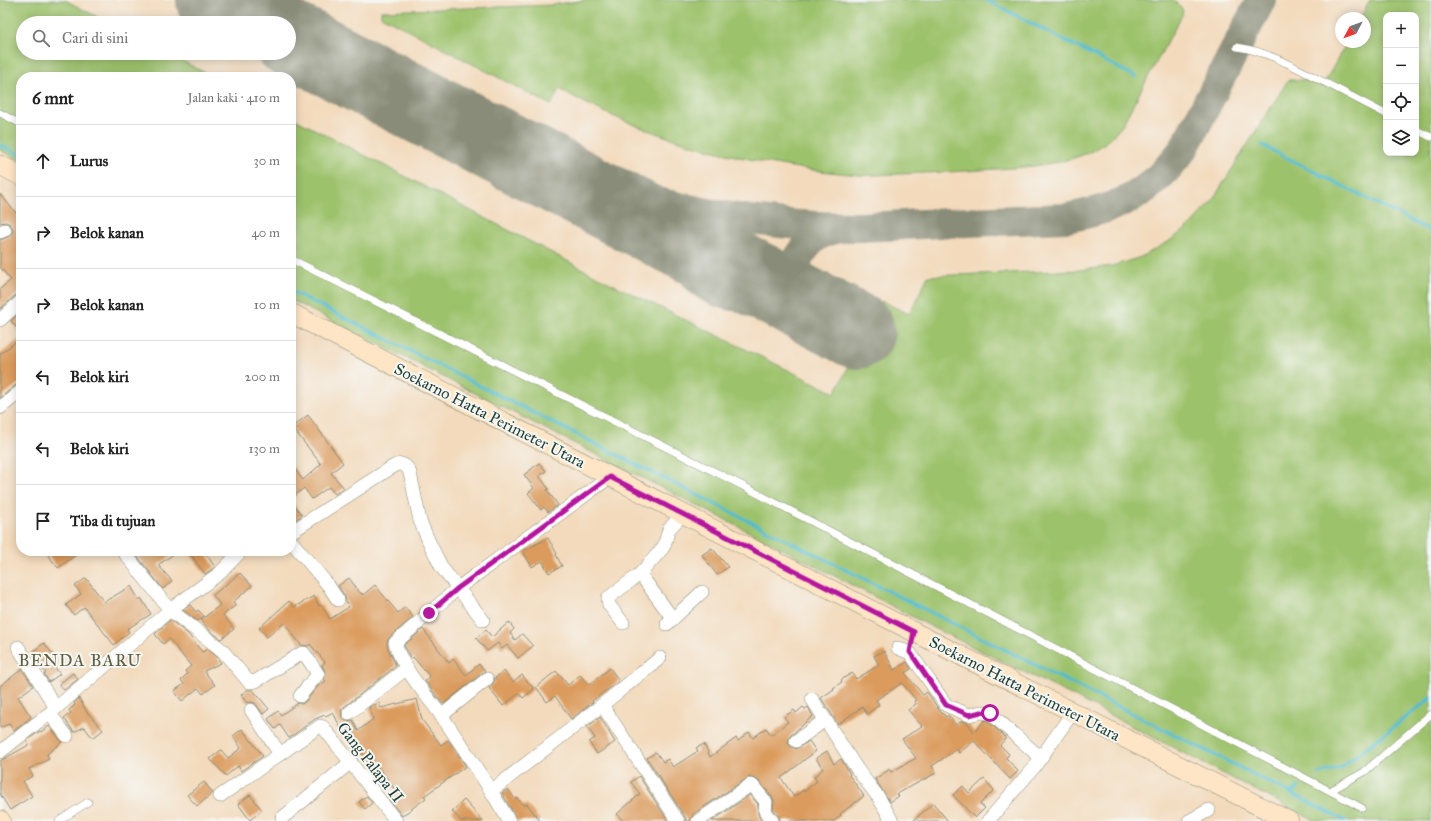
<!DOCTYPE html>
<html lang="id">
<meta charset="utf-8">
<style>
:root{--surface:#fff;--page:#f2f2f2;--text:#222;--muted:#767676;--line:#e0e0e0}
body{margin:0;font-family:"IM FELL Great Primer",serif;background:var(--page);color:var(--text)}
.controls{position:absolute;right:12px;top:12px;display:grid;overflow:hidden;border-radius:8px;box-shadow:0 2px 10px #0003}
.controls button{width:36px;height:36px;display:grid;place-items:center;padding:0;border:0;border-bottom:1px solid var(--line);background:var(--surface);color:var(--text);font:20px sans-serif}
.compass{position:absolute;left:1335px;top:12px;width:36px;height:36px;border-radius:50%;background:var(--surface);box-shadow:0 2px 10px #0003;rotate:229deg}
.stop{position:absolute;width:12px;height:12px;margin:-9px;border:3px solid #b5179e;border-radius:50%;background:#fff}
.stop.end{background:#b5179e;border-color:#fff;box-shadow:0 1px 4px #0008}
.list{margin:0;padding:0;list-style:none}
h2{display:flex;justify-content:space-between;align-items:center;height:52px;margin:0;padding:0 16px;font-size:17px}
h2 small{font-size:13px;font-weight:400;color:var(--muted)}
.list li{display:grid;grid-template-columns:26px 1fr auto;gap:12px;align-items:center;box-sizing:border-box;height:72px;padding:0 16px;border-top:1px solid var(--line)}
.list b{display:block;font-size:15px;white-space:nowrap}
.list em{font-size:13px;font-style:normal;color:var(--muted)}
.icon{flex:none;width:22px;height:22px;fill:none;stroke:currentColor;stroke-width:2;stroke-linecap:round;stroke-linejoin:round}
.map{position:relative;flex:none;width:1431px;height:821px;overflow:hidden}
.search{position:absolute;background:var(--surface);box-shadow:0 2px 10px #0003;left:16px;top:16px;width:280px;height:44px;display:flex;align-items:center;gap:10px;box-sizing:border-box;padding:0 14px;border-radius:22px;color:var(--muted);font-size:15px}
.panel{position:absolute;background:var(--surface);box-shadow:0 2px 10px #0003;left:16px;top:72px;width:280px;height:484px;border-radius:16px}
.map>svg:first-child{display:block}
.green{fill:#9dc26c;stroke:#5e8050;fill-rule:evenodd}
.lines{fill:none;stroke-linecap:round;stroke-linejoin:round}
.stream{stroke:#51bccd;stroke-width:3.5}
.taxiway{stroke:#898c78;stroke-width:30}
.runway{stroke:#898c78;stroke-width:76}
.building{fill:#db9b5d}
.lane-casing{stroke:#898c78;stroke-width:8}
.street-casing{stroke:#898c78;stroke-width:14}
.secondary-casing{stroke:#898c78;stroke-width:20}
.lane{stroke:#fff;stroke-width:7}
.street{stroke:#fff;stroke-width:13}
.secondary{stroke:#fde5c5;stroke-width:19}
.route{stroke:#b5179e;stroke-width:5}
.labels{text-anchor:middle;stroke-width:4;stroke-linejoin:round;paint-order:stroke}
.street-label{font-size:16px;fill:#1f3d34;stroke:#f6f6f2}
.neighbourhood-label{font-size:17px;letter-spacing:1px;fill:#615e42;stroke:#f6f6f2}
</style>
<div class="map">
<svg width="1431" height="821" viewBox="0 0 1431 821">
<rect width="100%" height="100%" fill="#f6f6f2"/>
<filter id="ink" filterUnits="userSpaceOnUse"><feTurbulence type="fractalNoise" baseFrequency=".025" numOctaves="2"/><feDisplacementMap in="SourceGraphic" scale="8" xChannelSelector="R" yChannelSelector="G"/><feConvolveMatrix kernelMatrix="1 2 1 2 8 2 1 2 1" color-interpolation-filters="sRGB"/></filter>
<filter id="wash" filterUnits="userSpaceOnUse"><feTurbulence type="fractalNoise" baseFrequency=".012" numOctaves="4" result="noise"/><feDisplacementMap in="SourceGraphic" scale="16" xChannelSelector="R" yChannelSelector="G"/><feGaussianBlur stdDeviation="0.9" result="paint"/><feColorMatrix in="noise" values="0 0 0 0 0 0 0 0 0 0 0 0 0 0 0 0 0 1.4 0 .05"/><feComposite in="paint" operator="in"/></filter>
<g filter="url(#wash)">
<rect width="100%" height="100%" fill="#f3dabc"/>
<g class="green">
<polygon points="0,0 65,0 109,23 23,23 23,53 167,53 213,77 21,77 21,161 0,150"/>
<path d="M585 0H1173L1183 10 1182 15 1121 127C1114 135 1106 143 1096 149 1064 166 1017 168 981 170 954 172 926 173 899 174 886 174 873 176 860 175 772 168 680 148 600 110 586 104 573 96 559 89L551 105 381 16V11L551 5Z"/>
<path d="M1370 0H1431V821H1315L1077 698 934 628 785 550 291 300V117L600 278 835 393 882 301 909 314 928 276 1081 270 1112 266 1141 257 1168 242 1191 225 1212 201 1288 80H1306L1322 87 1347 42H1365V18H1360ZM1386 15H1416V153H1386Z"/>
</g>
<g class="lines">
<g class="stream">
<polyline points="986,0 1136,77"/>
<polyline points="0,145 21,155"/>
<polyline points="1262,145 1431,231"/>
<polyline points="291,291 1346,821"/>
<polyline points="1318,774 1340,768 1431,698"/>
<polyline points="1291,793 1299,787"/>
</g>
<g class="taxiway">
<path d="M494 144C529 159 564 174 601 186 681 211 768 227 853 227 876 227 899 225 922 224 970 222 1018 220 1067 218 1123 207 1149 195 1184 148L1261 0"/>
<path d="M609 204C627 215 657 227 672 241 681 249 684 261 691 271 707 294 742 304 767 291 801 275 797 231 843 228"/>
</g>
<g class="runway">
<polyline points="214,0 259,23"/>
<polyline points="289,38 857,331"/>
</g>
</g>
<g id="blocks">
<g class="building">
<polygon points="0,194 16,213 21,209 21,293 16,295 0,309 0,289 11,280 0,267 0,240 8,237 11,235 13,231 12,227 10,224 6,222 0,223"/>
<polygon points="21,312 21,333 11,321"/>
<polygon points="21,338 21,383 16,385 0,398 0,354"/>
<polygon points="308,415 343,463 331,473 344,488 335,494 329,487 312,499 304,488 291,499 291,464 303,480 321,464 292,427"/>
<polygon points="539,463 546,471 539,476 549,489 547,490 558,505 548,512 544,507 541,510 528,493 534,488 524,475"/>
<polygon points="291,501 302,515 292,522 291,521"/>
<polygon points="548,538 557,554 556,555 562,566 549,573 542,561 532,567 523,551"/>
<polygon points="712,548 728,567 717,575 702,555"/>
<polygon points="45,551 81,551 58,568"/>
<polygon points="133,551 178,551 158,565 172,581 163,589"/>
<polygon points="188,551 204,551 215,567 205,574"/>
<polygon points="240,573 252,586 233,602 236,605 223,615 234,629 221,639 209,630 201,620 220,605 213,595"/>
<polygon points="86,578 104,602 131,586 139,600 141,598 151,614 127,629 129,632 114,645 84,607 74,615 66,605 81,594 75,586"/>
<polygon points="349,578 361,594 362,593 363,595 375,585 398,613 405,607 413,617 390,637 387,641 387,646 396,666 344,707 341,710 342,718 346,721 353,720 358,731 373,719 369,707 371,706 379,703 381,708 417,699 422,720 441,745 448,740 466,766 424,796 426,798 402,816 388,798 396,791 389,782 390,782 377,766 375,768 344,730 342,731 333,712 326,716 325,715 315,719 289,738 280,725 275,729 268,719 278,711 281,715 298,703 302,704 306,701 318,686 326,681 324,679 326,674 322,665 325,662 310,644 308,646 301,645 284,623 267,637 259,628 289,601 294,607 314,596 319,606 321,605 330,619 349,607 346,602 345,596 338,586"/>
<polygon points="190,605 196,612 198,610 204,616 198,621 183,610"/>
<polygon points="170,620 188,634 202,652 208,649 216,656 221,663 204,671 215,685 203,694 198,688 182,701 174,691 184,684 181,680 187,674 185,671 191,666 169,639 163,644 155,634"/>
<polygon points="509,622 514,629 510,633 515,640 522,634 533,646 518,658 507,645 502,649 498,643 487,651 476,638 486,630 492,637"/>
<polygon points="423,629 449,663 453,659 466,675 479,664 485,671 443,704 425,681 430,677 413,657 411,659 404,645"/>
<polygon points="44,643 55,657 50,661 60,674 49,682 44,674 46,673 31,653"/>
<polygon points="884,651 894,670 907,662 911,669 905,673 923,695 927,692 939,710 946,717 948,715 956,725 962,721 967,722 974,732 985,720 987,721 1001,733 1006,738 1000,745 1009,754 1006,758 1018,771 1010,779 974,741 959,753 957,749 932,766 936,773 897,794 899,796 890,802 875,779 890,769 891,772 916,758 902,739 922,726 908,710 916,704 914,701 916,700 902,683 876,700 879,705 867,714 862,707 838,724 821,698 834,689 833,688 842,682 841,680 852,673 856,679 879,665 874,656"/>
<polygon points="610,668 619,681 592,701 593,702 571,719 555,696 547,702 536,687 556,671 568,685 580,675 589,685"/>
<polygon points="22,669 33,686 18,697 31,717 14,731 9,724 0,728 0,686"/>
<polygon points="504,671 513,682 522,675 534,689 523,698 519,693 503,706 489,688 494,682 495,678"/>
<polygon points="73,673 78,679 64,690 59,684"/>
<polygon points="247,690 253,690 269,709 263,714 255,703 251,702 247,703 241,695"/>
<polygon points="79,698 87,712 103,730 93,738 84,727 74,732 64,718 71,713 69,710 75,705 74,703"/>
<polygon points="803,707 805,709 808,707 813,716 791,735 789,738 788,742 790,746 796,749 809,741 816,751 781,778 794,797 803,790 804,792 817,781 814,777 823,769 816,758 827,751 834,764 841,759 850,774 849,775 864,796 840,814 841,815 834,821 780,821 779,816 773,809 774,800 772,797 759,781 749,777 693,814 690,821 686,821 685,817 647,758 656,752 663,762 668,759 673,767 698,751 696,748 704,744 710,757 736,738 738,741 749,732 753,738 766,728 771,735 788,722 784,717 794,710 796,713"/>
<polygon points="600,717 615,742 597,754 589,742 595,738 587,727"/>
<polygon points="49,726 62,742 47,754 49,759 29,769 33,776 23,781 32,796 10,810 0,794 0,761 29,745 26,741 40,731 41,732"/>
<polygon points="242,729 263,756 241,771 238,766 226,776 210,759 221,750 228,758 241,748 233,736"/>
<polygon points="639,776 668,821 623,821 617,814 640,794 631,782"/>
<polygon points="984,779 994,790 980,804 985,808 975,818 953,795 963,786 969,793"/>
<polygon points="204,782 213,793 197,806 187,795"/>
<polygon points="508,789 515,799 517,798 524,806 527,804 540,821 517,821 516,817 502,793"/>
<polygon points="250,795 262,810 250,820 238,804"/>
<polygon points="750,795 758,804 758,815 762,821 712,821"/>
<polygon points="367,796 372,803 365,809 359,802"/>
<polygon points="464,800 483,821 461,821 452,811"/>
<polygon points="933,803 948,821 913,821"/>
</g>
</g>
</g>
<g filter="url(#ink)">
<use href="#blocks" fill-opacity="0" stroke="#898c78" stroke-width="1"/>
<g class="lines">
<g class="lane-casing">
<g id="lane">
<path d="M1237 47C1266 51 1293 66 1320 80 1342 91 1364 103 1386 114"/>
<polyline points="0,113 21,124"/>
<polyline points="1416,130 1431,137"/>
<polyline points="291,259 743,486 1330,791 1364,772 1431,714"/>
<polyline points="1330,791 1362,808"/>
<polyline points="59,821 88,802"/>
</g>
</g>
<g class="street-casing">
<g id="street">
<polyline points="0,232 5,230"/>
<polyline points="0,320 21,301"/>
<polyline points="0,408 21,391"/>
<path d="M291 532 394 466C402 462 407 465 410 473L420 521 430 544 442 568 483 620"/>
<polyline points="291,541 328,585 338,600"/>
<polyline points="123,551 170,610 222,650 249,682 256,681 302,653 304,653 318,674 300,696"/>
<polyline points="640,574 673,619"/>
<polyline points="623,623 609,605 608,598 640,574 661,550 664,546 669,529 683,514"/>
<polyline points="667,624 702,592"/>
<polyline points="18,647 56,708"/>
<polyline points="898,648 910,653 946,705 969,715 981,712 990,713 1041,758"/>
<polyline points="812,699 857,769 879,798 892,821"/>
<polyline points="602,705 678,821"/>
<polyline points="251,710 280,754"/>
<polyline points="349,713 407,668"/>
<polyline points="50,714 67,736"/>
<polyline points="441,716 487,679"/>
<polyline points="796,741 825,720"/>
<polyline points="0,752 56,708 170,610 220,573 241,551"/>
<polyline points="491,791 602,705 660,658"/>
<polyline points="220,796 320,726 323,727 396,821"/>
<polyline points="282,818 351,762"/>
<path d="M509 821C488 785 465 750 441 715 425 693 403 670 395 643L458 588 610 477"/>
<polyline points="698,821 750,785 753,786 766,802 765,811 772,821"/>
<polyline points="988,821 1035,766 1073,712"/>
<polyline points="1189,821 1209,810"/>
</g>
</g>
<g class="secondary-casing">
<g id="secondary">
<polyline points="0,165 21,176"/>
<polyline points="291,313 914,632 1289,821"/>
<polyline points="0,820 1,821"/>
</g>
</g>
<use href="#lane" class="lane"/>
<use href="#street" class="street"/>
<use href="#secondary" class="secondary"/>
</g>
</g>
<g class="lines" filter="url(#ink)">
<polyline class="route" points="429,613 458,588 610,477 914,632 910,652 946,705 969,715 981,712 990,713"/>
</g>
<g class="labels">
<g class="street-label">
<text transform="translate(490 415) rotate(27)" y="6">Soekarno Hatta Perimeter Utara</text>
<text transform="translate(1025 688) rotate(27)" y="6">Soekarno Hatta Perimeter Utara</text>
<text transform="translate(371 762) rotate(52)" y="6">Gang Palapa II</text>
</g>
<g class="neighbourhood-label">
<text x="80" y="666">BENDA BARU</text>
</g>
</g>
</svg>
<div class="controls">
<button>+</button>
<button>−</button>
<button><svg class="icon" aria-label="locate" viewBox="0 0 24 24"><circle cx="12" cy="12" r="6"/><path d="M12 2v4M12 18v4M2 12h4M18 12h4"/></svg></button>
<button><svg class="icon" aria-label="layers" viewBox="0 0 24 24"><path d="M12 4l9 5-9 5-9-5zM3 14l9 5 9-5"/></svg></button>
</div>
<svg class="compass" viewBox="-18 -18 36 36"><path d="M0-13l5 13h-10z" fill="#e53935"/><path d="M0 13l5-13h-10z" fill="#767676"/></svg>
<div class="stop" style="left:990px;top:713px"></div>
<div class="stop end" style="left:429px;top:613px"></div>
<div class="search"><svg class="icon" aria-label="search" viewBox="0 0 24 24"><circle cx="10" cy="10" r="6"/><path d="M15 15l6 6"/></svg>Cari di sini</div>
<section class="panel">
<h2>6 mnt<small>Jalan kaki · 410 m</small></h2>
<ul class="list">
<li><svg class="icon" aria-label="ahead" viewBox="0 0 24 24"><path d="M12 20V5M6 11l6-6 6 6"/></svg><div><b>Lurus</b></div><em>30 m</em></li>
<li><svg class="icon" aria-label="right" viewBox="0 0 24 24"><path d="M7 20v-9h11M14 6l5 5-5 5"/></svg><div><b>Belok kanan</b></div><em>40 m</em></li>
<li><svg class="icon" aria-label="right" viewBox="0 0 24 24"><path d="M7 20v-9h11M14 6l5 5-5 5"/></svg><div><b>Belok kanan</b></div><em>10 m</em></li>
<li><svg class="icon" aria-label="left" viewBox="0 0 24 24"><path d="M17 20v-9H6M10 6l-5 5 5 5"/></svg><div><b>Belok kiri</b></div><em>200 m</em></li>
<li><svg class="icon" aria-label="left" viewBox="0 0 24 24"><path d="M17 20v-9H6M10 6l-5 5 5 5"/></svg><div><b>Belok kiri</b></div><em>130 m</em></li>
<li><svg class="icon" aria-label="arrive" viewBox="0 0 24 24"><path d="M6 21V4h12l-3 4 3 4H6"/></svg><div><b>Tiba di tujuan</b></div></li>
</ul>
</section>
</div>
